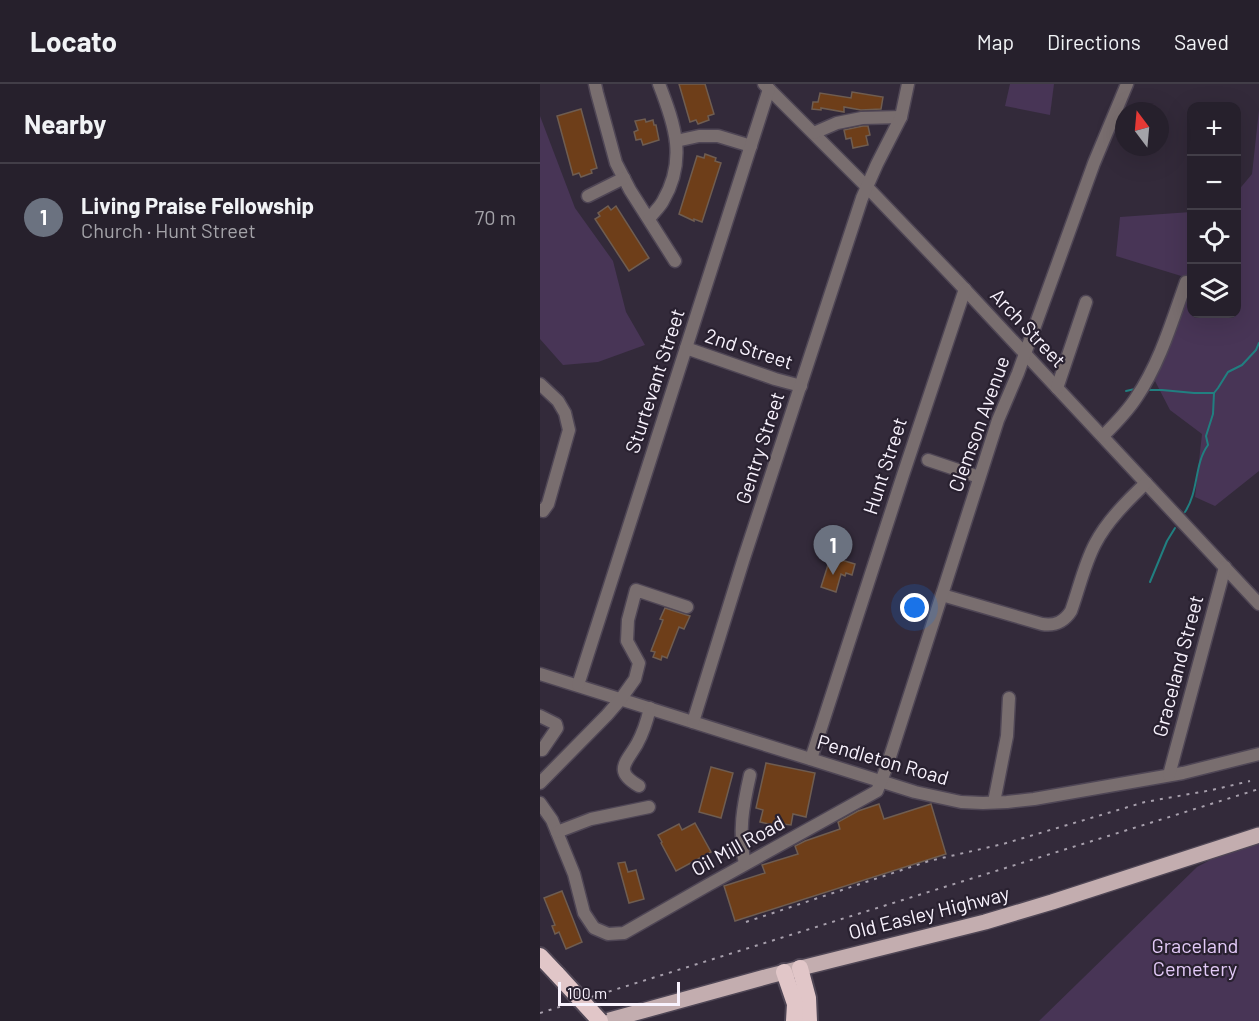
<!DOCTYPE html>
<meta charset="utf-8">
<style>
:root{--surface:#26202c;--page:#322d38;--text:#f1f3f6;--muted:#a4a3a9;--line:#423e48;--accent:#1a73e8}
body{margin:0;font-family:Barlow,sans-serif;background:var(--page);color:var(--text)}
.controls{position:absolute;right:18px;top:18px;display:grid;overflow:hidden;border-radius:12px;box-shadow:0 6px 24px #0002}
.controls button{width:54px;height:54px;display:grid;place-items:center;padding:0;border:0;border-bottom:2px solid var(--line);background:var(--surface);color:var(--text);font:30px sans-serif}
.compass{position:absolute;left:575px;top:18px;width:54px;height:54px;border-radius:50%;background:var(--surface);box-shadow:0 6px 24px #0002;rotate:344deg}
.scale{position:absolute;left:18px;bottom:15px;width:122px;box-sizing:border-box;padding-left:6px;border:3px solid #f8f2fd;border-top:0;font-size:16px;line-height:21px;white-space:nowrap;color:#f8f2fd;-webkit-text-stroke:4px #292130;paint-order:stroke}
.you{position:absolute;left:375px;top:524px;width:21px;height:21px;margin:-15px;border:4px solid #fff;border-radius:50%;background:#1a73e8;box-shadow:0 0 0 9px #1a73e833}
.badge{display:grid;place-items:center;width:39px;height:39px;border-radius:50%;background:var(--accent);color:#fff;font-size:20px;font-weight:700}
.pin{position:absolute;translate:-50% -50px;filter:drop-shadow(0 2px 3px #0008)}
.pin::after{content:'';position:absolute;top:32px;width:21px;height:18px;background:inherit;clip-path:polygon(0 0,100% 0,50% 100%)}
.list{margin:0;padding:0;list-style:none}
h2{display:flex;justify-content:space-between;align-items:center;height:78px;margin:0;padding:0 24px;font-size:26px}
h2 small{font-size:20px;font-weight:400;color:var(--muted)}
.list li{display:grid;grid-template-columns:39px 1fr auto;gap:18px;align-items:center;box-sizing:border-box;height:108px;padding:0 24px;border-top:2px solid var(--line)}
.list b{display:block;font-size:22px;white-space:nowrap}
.list p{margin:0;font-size:20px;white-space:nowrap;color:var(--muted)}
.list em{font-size:20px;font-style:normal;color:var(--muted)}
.icon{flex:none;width:33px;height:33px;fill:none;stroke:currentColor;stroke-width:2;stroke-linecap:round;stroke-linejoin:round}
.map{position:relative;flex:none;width:719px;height:937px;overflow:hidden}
header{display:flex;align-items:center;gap:36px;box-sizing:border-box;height:84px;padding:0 30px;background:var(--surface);border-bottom:2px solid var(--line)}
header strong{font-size:28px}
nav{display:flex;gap:33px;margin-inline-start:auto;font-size:21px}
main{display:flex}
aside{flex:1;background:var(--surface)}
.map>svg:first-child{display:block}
.green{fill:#483556}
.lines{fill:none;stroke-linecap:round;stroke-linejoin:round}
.stream{stroke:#217f80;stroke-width:2}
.building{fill:#6e3e19;stroke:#6f5d51;stroke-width:1.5}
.minor-casing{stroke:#4f4655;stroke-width:15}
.major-casing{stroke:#4f4655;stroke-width:18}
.highway-casing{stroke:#4f4655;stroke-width:20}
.minor{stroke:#796e6f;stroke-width:12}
.major{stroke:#c3adaf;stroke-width:15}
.highway{stroke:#e1c6c8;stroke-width:16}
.rail{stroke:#a79fac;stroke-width:2;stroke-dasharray:3 6;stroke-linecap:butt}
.highway-bridge-casing{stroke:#4f4655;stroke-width:20;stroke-linecap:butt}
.highway-bridge{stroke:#e1c6c8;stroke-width:16}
.labels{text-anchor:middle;stroke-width:4.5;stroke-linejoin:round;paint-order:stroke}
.street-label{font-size:20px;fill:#f8f2fd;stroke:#292130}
.park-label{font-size:20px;fill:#e3caf8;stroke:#292130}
</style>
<header>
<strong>Locato</strong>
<nav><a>Map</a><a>Directions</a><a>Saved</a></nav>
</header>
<main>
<aside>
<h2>Nearby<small></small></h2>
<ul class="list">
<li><span class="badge" style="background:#6b7280">1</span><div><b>Living Praise Fellowship</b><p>Church · Hunt Street</p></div><em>70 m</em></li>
</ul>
</aside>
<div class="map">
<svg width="719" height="937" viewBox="0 0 719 937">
<rect width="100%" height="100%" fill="#332a3a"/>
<g class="green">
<polygon points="470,0 514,0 510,31 465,22"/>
<polygon points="719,26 719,387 675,422 655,413 662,350 630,326 615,297 651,206 652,230 696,230 697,108 712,90"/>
<polygon points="0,32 35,124 73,177 86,228 105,261 58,278 23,281 0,255"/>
<polygon points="651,128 651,195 576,172 580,133"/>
<polygon points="719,759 719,937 499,937 657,783 683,769"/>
</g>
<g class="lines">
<g class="stream">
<polyline points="609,306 622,306 654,309 674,309"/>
<polyline points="586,307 595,305"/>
<path d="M645 428C659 407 654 380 668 361L666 352 673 330 674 309 678 304 688 288 702 281 716 266 719 259"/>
<polyline points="610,498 627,457 635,444"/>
</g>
</g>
<g class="building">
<polygon points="139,0 165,0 174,30 168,32 169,36 158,40 156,36 150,38"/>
<polygon points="312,8 343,13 341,25 321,26 304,23 304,28 281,24 281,26 272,25 273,18 278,18 280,9 311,14"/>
<polygon points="41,25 57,84 51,86 52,89 41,93 39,89 33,91 17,32"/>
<polygon points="105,35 106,38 113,36 114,41 116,41 119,56 103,61 101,55 96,56 94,48 98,46 95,37"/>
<polygon points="323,42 328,42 330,51 326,52 328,61 313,64 311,54 306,55 304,46"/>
<polygon points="165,70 176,74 175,77 181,79 162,138 154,135 154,137 139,130 157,72 164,74"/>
<polygon points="68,122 71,126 76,122 109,174 89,187 55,135 60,132 58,129"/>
<polygon points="295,474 315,480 312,491 306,489 305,492 301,490 296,508 281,503 288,481 292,482"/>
<polygon points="125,524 150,532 144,545 139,543 127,574 122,572 121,576 113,573 115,568 111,567 123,536 120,535"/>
<polygon points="226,679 275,689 266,733 253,730 251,741 243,740 243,743 220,738 223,726 216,724"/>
<polygon points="171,683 193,689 181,734 159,728"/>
<polygon points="339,720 344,735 391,720 406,770 195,837 184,802 225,789 222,781 258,770 255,762 265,757 300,745 298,738 318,727"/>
<polygon points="155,739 171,768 136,787 121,759 122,758 118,751 139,740 142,746"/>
<polygon points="85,778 88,788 96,786 104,815 89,819 78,779"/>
<polygon points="22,807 42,858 26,865 19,848 15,850 12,842 15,841 4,814"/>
</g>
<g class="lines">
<g class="minor-casing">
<g id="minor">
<polyline points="55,0 57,9 76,79 90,106 135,177"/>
<polyline points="224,0 327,103 418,198 719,520"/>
<polyline points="274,49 297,39 322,34 361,33"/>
<polyline points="136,57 159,52 178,52 211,62"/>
<polyline points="48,112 84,94"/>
<path d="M109 135C113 129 120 123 123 117 147 76 135 41 119 0"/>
<polyline points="146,264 235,295 261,302"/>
<polyline points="0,300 18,317 25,329 29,346 8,420 3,427 0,426"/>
<polyline points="517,304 546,218"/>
<path d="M563 352C575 340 587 328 596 314 620 279 632 237 646 198"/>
<polyline points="388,376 439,393"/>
<path d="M402 511 502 540C515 542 524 538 531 527 539 505 544 481 555 460 567 437 587 417 606 399"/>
<polyline points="0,590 375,708 421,718 443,719 467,718 494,715 643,689 719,670"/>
<polyline points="38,601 229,5"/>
<polyline points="0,632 16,640 17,644 2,666"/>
<polyline points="153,638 203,477 322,114 337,80 361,33 368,0"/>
<polyline points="271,675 363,391 425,205"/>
<polyline points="629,691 685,483"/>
<polyline points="0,699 67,631 80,616 95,595 99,579 87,557 88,536 96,506 147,523"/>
<path d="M99 702C73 687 86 679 97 660 103 649 107 637 110 624"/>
<polyline points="454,718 467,652 469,614"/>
<polyline points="0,719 12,736 34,790 44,829 54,844 68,850 84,849 168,801 337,707 347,682 458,336 478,289 554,79 587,0"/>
<polyline points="17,748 51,735 109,723"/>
<path d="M205 780C198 748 203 722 210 691"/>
</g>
</g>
<g class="major-casing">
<polyline id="major" points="66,937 229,892 445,838 512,818 719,751"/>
</g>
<g class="highway-casing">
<g id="highway">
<polyline points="0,872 17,890"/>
<polyline points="260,884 268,914 269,937"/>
<polyline points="244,888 255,920 254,937"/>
</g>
</g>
<use href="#minor" class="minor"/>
<use href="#major" class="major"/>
<use href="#highway" class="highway"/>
<g class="rail">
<polyline points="206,838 389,777 463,760 605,718 672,706 710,697"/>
<polyline points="0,929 719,705"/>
</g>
<g class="highway-bridge-casing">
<polyline id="highway-bridge" points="17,890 60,937"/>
</g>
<use href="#highway-bridge" class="highway-bridge"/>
</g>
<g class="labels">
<g class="street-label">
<text transform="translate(488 244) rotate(47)" y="7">Arch Street</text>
<text transform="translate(209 265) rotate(18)" y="7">2nd Street</text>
<text transform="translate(115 297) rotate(-72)" y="7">Sturtevant Street</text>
<text transform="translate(439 340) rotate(-70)" y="7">Clemson Avenue</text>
<text transform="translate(220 364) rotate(-72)" y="7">Gentry Street</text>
<text transform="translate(345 382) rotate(-72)" y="7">Hunt Street</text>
<text transform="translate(638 582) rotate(-75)" y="7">Graceland Street</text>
<text transform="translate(343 676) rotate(16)" y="7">Pendleton Road</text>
<text transform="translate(198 762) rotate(-29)" y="7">Oil Mill Road</text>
<text transform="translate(389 829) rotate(-14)" y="7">Old Easley Highway</text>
</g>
<g class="park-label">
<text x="655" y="869">Graceland<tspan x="655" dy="23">Cemetery</tspan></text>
</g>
</g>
</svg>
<div class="controls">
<button>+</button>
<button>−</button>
<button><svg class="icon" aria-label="locate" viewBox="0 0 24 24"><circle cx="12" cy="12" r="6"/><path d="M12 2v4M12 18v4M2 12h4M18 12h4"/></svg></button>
<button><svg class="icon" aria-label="layers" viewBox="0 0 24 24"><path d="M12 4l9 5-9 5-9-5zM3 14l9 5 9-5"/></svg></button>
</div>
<svg class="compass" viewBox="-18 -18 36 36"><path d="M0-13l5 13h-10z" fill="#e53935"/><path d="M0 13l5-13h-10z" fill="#a4a3a9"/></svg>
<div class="scale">100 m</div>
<div class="you"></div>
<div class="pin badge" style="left:293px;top:491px;background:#6b7280">1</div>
</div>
</main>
